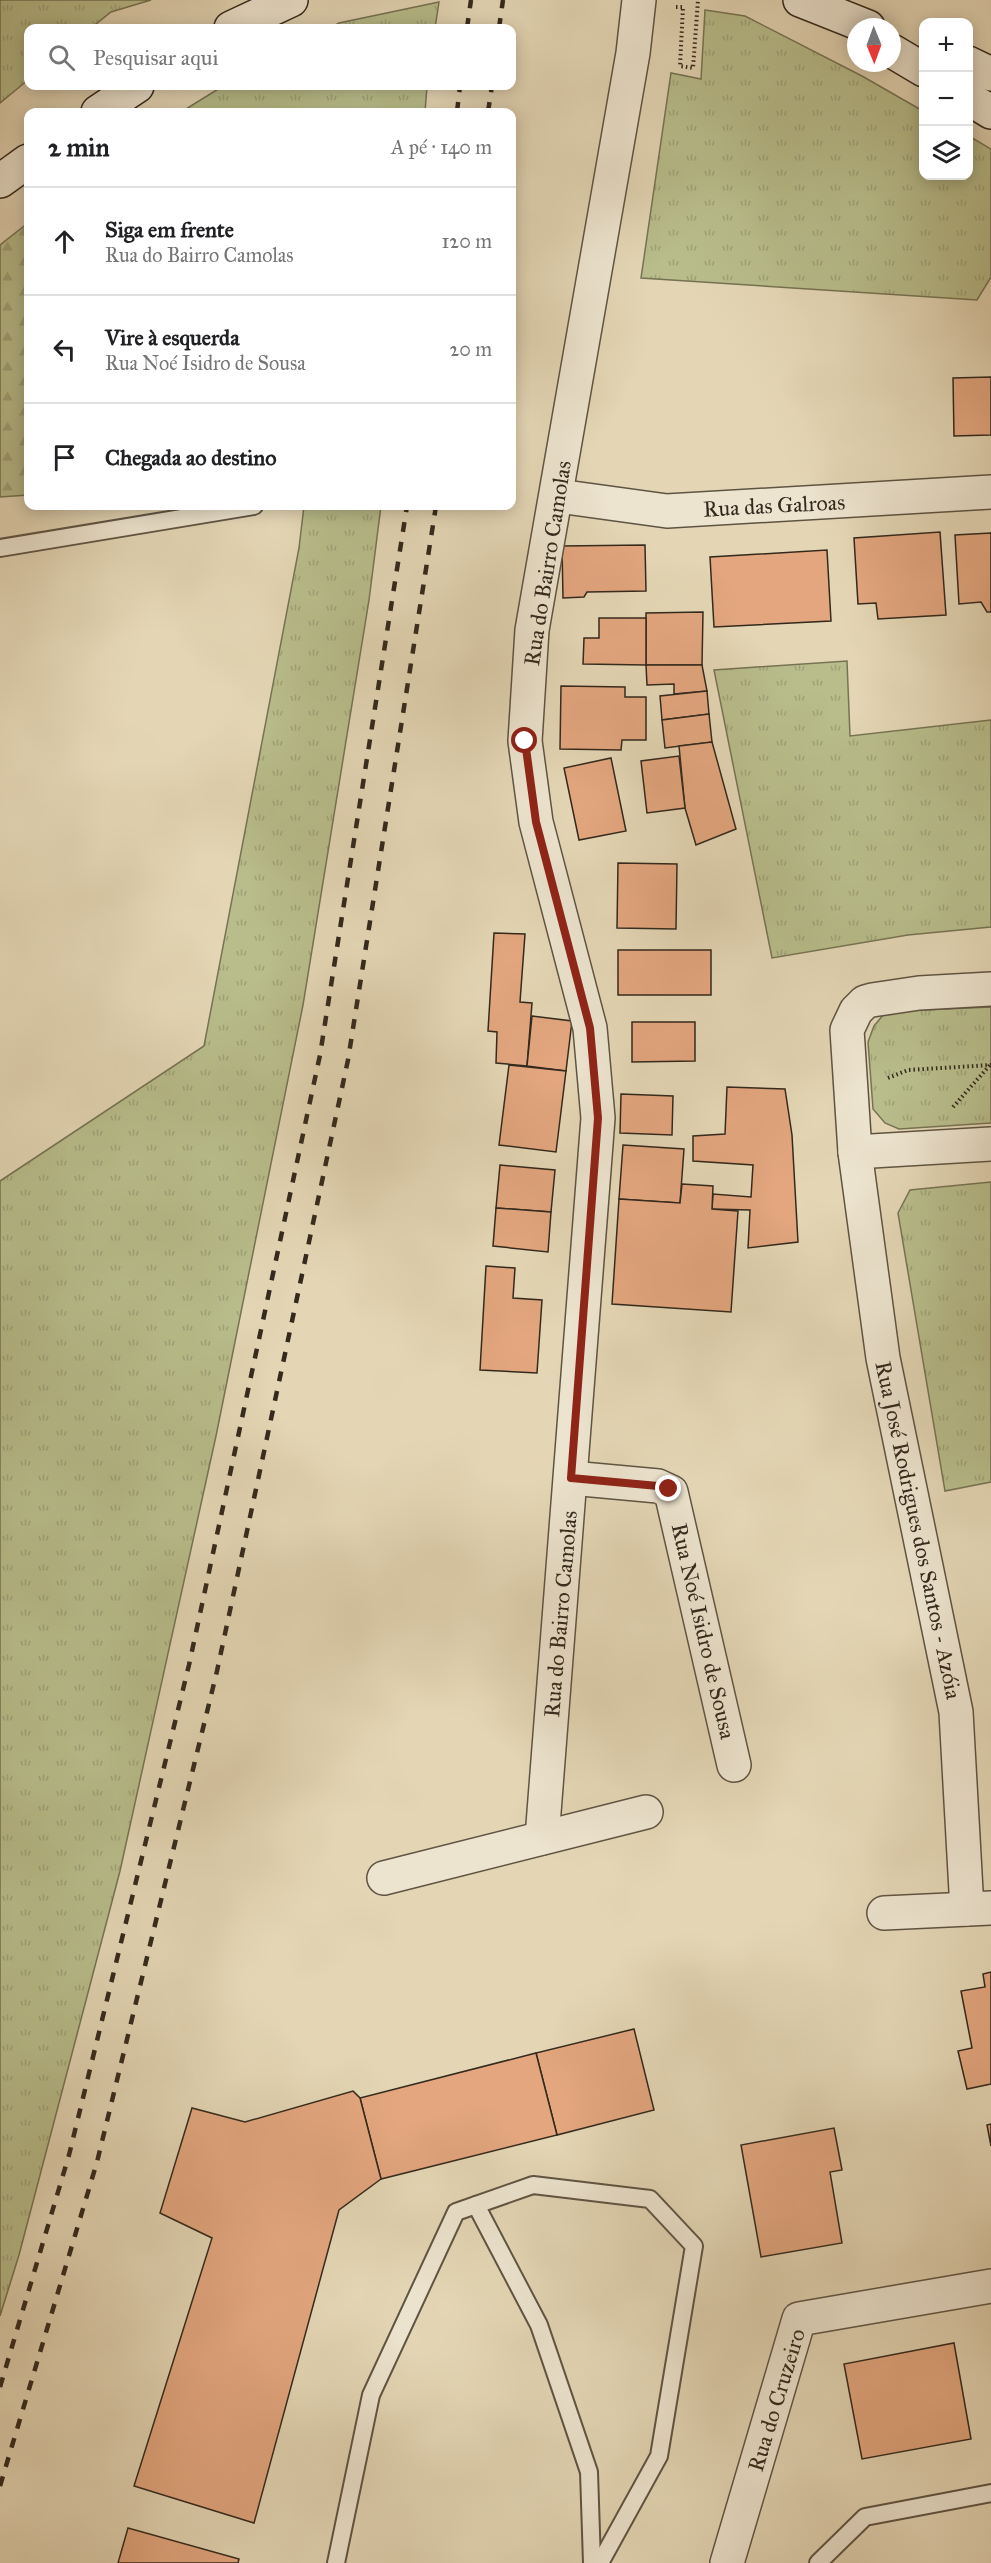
<!DOCTYPE html>
<html lang="pt">
<meta charset="utf-8">
<style>
:root{--surface:#fff;--page:#f6f6f6;--text:#202124;--muted:#757577;--line:#e0e0e0}
body{margin:0;font-family:"IM FELL Great Primer",serif;background:var(--page);color:var(--text)}
.controls{position:absolute;right:18px;top:18px;display:grid;overflow:hidden;border-radius:12px;box-shadow:0 3px 15px #0003}
.controls button{width:54px;height:54px;display:grid;place-items:center;padding:0;border:0;border-bottom:2px solid var(--line);background:var(--surface);color:var(--text);font:30px sans-serif}
.compass{position:absolute;left:847px;top:18px;width:54px;height:54px;border-radius:50%;background:var(--surface);box-shadow:0 3px 15px #0003;rotate:179deg}
.stop{position:absolute;width:18px;height:18px;margin:-14px;border:4px solid #8f2418;border-radius:50%;background:#fff}
.stop.end{background:#8f2418;border-color:#fff;box-shadow:0 2px 6px #0008}
.list{margin:0;padding:0;list-style:none}
h2{display:flex;justify-content:space-between;align-items:center;height:78px;margin:0;padding:0 24px;font-size:26px}
h2 small{font-size:20px;font-weight:400;color:var(--muted)}
.list li{display:grid;grid-template-columns:39px 1fr auto;gap:18px;align-items:center;box-sizing:border-box;height:108px;padding:0 24px;border-top:2px solid var(--line)}
.list b{display:block;font-size:22px;white-space:nowrap}
.list p{margin:0;font-size:20px;white-space:nowrap;color:var(--muted)}
.list em{font-size:20px;font-style:normal;color:var(--muted)}
.icon{flex:none;width:33px;height:33px;fill:none;stroke:currentColor;stroke-width:2;stroke-linecap:round;stroke-linejoin:round}
.map{position:relative;flex:none;width:991px;height:2563px;overflow:hidden}
.search{position:absolute;background:var(--surface);box-shadow:0 3px 15px #0003;left:24px;top:24px;width:492px;height:66px;display:flex;align-items:center;gap:15px;box-sizing:border-box;padding:0 21px;border-radius:12px;color:var(--muted);font-size:22px}
.panel{position:absolute;background:var(--surface);box-shadow:0 3px 15px #0003;left:24px;top:108px;width:492px;height:402px;border-radius:12px}
.map>svg:first-child{display:block}
.grass{fill:url(#grass-tufts);stroke:#767354;stroke-width:1.5}
.forest{fill:url(#forest-firs);stroke:#767354;stroke-width:1.5}
.building{fill:#e3a67f;stroke:#33291d;stroke-width:1.5}
.lines{fill:none;stroke-linecap:round;stroke-linejoin:round}
.service-casing{stroke:#5f5443;stroke-width:20}
.minor-casing{stroke:#5f5443;stroke-width:36}
.secondary-casing{stroke:#33291d;stroke-width:36}
.path{stroke:#33291d;stroke-width:4;stroke-dasharray:1.5 3;stroke-linecap:butt}
.service{stroke:#ede4cf;stroke-width:16}
.minor{stroke:#ede4cf;stroke-width:33}
.secondary{stroke:#ede4cf;stroke-width:33}
.rail{stroke:#33291d;stroke-width:4.5;stroke-dasharray:10 10;stroke-linecap:butt}
.route{stroke:#8f2418;stroke-width:8}
.labels{text-anchor:middle;stroke-width:4.5;stroke-linejoin:round;paint-order:stroke}
.street-label{font-size:22px;fill:#33291d;stroke:#ede4cf}
</style>
<div class="map">
<svg width="991" height="2563" viewBox="0 0 991 2563">
<defs>
<pattern id="grass-tufts" width="24" height="20" patternUnits="userSpaceOnUse" patternTransform="scale(1.5)"><rect width="24" height="20" fill="#b8bd8b"/><path d="M3 7l-1-3M5 7V3M7 7l1-3M15 17l-1-3M17 17v-4M19 17l1-3" fill="none" stroke="#9fa278"/></pattern>
<pattern id="forest-firs" width="22" height="20" patternUnits="userSpaceOnUse" patternTransform="scale(1.5)"><rect width="22" height="20" fill="#b8bd8b"/><path d="M5 1l3.5 6h-7zM16 11l3.5 6h-7z" fill="#9fa278"/></pattern>
</defs>
<rect width="100%" height="100%" fill="#e4d6b5"/>
<filter id="stains"><feTurbulence type="fractalNoise" baseFrequency=".00333" numOctaves="4"/><feColorMatrix values="0 0 0 0 .2 0 0 0 0 .09 0 0 0 0 .02 0 0 0 .5 -.17"/></filter>
<radialGradient id="worn" r=".72"><stop offset=".6" stop-color="#630" stop-opacity="0"/><stop offset="1" stop-color="#630" stop-opacity=".3"/></radialGradient>
<g class="grass">
<polygon points="0,0 151,0 111,12 91,28 28,28 28,80 0,103"/>
<polygon points="439,2 435,28 330,28 339,23"/>
<polygon points="705,10 745,16 862,76 923,111 924,176 968,176 969,136 991,149 991,277 977,300 641,278 671,73 701,79"/>
<polygon points="223,86 427,86 425,112 181,112"/>
<polygon points="304,506 381,506 369,600 303,1005 216,1436 120,1871 19,2255 0,2316 0,1181 204,1046 299,548"/>
<polygon points="847,661 850,736 991,720 991,927 908,935 772,958 714,670"/>
<polygon points="991,1007 991,1123 899,1129 885,1123 873,1109 868,1042 874,1026 884,1014 901,1011"/>
<polygon points="991,1182 991,1482 945,1491 898,1213 910,1190"/>
</g>
<polygon class="forest" points="28,223 28,495 0,497 0,245"/>
<g class="building">
<polygon points="991,377 991,435 954,436 953,378"/>
<polygon points="940,532 946,615 878,619 876,603 858,604 854,538"/>
<polygon points="991,533 991,612 987,612 981,602 959,604 955,535"/>
<polygon points="645,545 646,591 587,592 584,597 563,598 562,546"/>
<polygon points="827,550 831,621 714,627 710,557"/>
<polygon points="703,612 702,665 646,665 646,613"/>
<polygon points="599,618 646,618 646,665 583,664 584,638 599,638"/>
<polygon points="646,665 702,665 707,691 674,694 674,684 647,685"/>
<polygon points="561,686 625,687 625,697 646,697 646,740 622,740 621,750 560,749"/>
<polygon points="707,691 709,714 662,720 660,696"/>
<polygon points="709,714 712,742 665,748 662,720"/>
<polygon points="712,742 736,829 696,845 685,808 679,746"/>
<polygon points="679,756 685,808 647,813 641,761"/>
<polygon points="611,758 626,831 579,840 564,768"/>
<polygon points="618,863 677,864 676,929 617,928"/>
<polygon points="494,933 525,934 520,1002 532,1003 527,1066 496,1063 497,1032 488,1031"/>
<rect x="618" y="950" width="93" height="45"/>
<polygon points="532,1016 572,1021 566,1071 527,1066"/>
<polygon points="632,1022 695,1022 695,1061 632,1062"/>
<polygon points="509,1065 566,1071 556,1152 499,1145"/>
<polygon points="727,1087 785,1089 792,1135 798,1242 748,1248 750,1210 712,1209 713,1194 751,1197 753,1165 693,1161 693,1136 725,1134"/>
<polygon points="621,1094 673,1096 672,1135 620,1133"/>
<polygon points="623,1145 684,1149 680,1203 619,1199"/>
<polygon points="500,1165 555,1170 551,1212 496,1208"/>
<polygon points="682,1184 713,1186 712,1209 738,1211 731,1312 612,1304 619,1199 680,1203"/>
<polygon points="496,1208 551,1212 548,1252 493,1246"/>
<polygon points="486,1266 515,1268 513,1298 542,1300 537,1373 480,1370"/>
<polygon points="991,1972 991,2084 967,2089 958,2051 972,2048 961,1991 985,1987 983,1974"/>
<polygon points="634,2029 654,2110 557,2135 536,2053"/>
<polygon points="536,2053 557,2135 381,2179 360,2098"/>
<polygon points="353,2091 360,2098 381,2179 339,2210 254,2523 134,2486 212,2238 160,2213 192,2108 245,2122"/>
<polygon points="991,2124 991,2146 987,2125"/>
<polygon points="834,2128 842,2170 830,2172 842,2243 761,2257 741,2145"/>
<polygon points="954,2343 971,2439 862,2459 844,2364"/>
<polygon points="128,2528 239,2559 238,2563 118,2563"/>
</g>
<g class="lines">
<g class="service-casing">
<g id="service">
<polyline points="0,548 254,506"/>
<polyline points="476,2205 539,2325 589,2472 592,2563"/>
<polyline points="336,2563 371,2395 456,2212 533,2185 650,2199 694,2246 659,2456 600,2563"/>
<polyline points="818,2563 865,2517 991,2493"/>
</g>
</g>
<g class="minor-casing">
<g id="minor">
<polyline points="558,496 667,511 991,492"/>
<polyline points="855,1152 991,1144"/>
<polyline points="571,1478 658,1486 671,1492 734,1765"/>
<polyline points="542,1838 598,1118 590,1028 536,822 525,741 532,630 633,53 639,0"/>
<polyline points="384,1878 646,1812"/>
<polyline points="967,1909 956,1712 883,1358 855,1152 847,1030 856,1011 865,1002 872,1000 919,993 991,989"/>
<polyline points="884,1913 991,1908"/>
<polyline points="727,2563 799,2319 991,2286"/>
</g>
</g>
<g class="secondary-casing">
<g id="secondary">
<polyline points="800,0 868,27"/>
<polyline points="231,28 291,0"/>
<polyline points="892,51 924,70"/>
<polyline points="968,63 991,74"/>
<polyline points="968,98 991,112"/>
<polyline points="98,112 137,86"/>
<polyline points="0,181 28,161"/>
</g>
</g>
<g class="path">
<polyline points="676,7 683,7 680,66 693,68 698,0"/>
<polyline points="888,1078 908,1070 991,1065"/>
<polyline points="953,1107 990,1065"/>
</g>
<use href="#service" class="service"/>
<use href="#minor" class="minor"/>
<use href="#secondary" class="secondary"/>
<g class="rail">
<polyline points="467,28 471,0"/>
<polyline points="499,28 503,0"/>
<polyline points="457,112 460,86"/>
<polyline points="488,112 492,86"/>
<polyline points="0,2387 69,2155 189,1665 320,1055 407,506"/>
<polyline points="0,2486 97,2162 217,1671 348,1060 436,506"/>
</g>
</g>
<g class="lines">
<polyline class="route" points="525,741 536,822 590,1028 598,1118 571,1478 658,1486 669,1489"/>
</g>
<g class="labels">
<g class="street-label">
<text transform="translate(774 505) rotate(-3)" y="8">Rua das Galroas</text>
<text transform="translate(547 563) rotate(-81)" y="8">Rua do Bairro Camolas</text>
<text transform="translate(919 1530) rotate(78)" y="8">Rua José Rodrigues dos Santos - Azóia</text>
<text transform="translate(560 1614) rotate(-85)" y="8">Rua do Bairro Camolas</text>
<text transform="translate(704 1631) rotate(77)" y="8">Rua Noé Isidro de Sousa</text>
<text transform="translate(776 2400) rotate(-73)" y="8">Rua do Cruzeiro</text>
</g>
</g>
<rect width="100%" height="100%" filter="url(#stains)"/>
<rect width="100%" height="100%" fill="url(#worn)"/>
</svg>
<div class="controls">
<button>+</button>
<button>−</button>
<button><svg class="icon" aria-label="layers" viewBox="0 0 24 24"><path d="M12 4l9 5-9 5-9-5zM3 14l9 5 9-5"/></svg></button>
</div>
<svg class="compass" viewBox="-18 -18 36 36"><path d="M0-13l5 13h-10z" fill="#e53935"/><path d="M0 13l5-13h-10z" fill="#757577"/></svg>
<div class="stop" style="left:525px;top:741px"></div>
<div class="stop end" style="left:669px;top:1489px"></div>
<div class="search"><svg class="icon" aria-label="search" viewBox="0 0 24 24"><circle cx="10" cy="10" r="6"/><path d="M15 15l6 6"/></svg>Pesquisar aqui</div>
<section class="panel">
<h2>2 min<small>A pé · 140 m</small></h2>
<ul class="list">
<li><svg class="icon" aria-label="ahead" viewBox="0 0 24 24"><path d="M12 20V5M6 11l6-6 6 6"/></svg><div><b>Siga em frente</b><p>Rua do Bairro Camolas</p></div><em>120 m</em></li>
<li><svg class="icon" aria-label="left" viewBox="0 0 24 24"><path d="M17 20v-9H6M10 6l-5 5 5 5"/></svg><div><b>Vire à esquerda</b><p>Rua Noé Isidro de Sousa</p></div><em>20 m</em></li>
<li><svg class="icon" aria-label="arrive" viewBox="0 0 24 24"><path d="M6 21V4h12l-3 4 3 4H6"/></svg><div><b>Chegada ao destino</b></div></li>
</ul>
</section>
</div>
